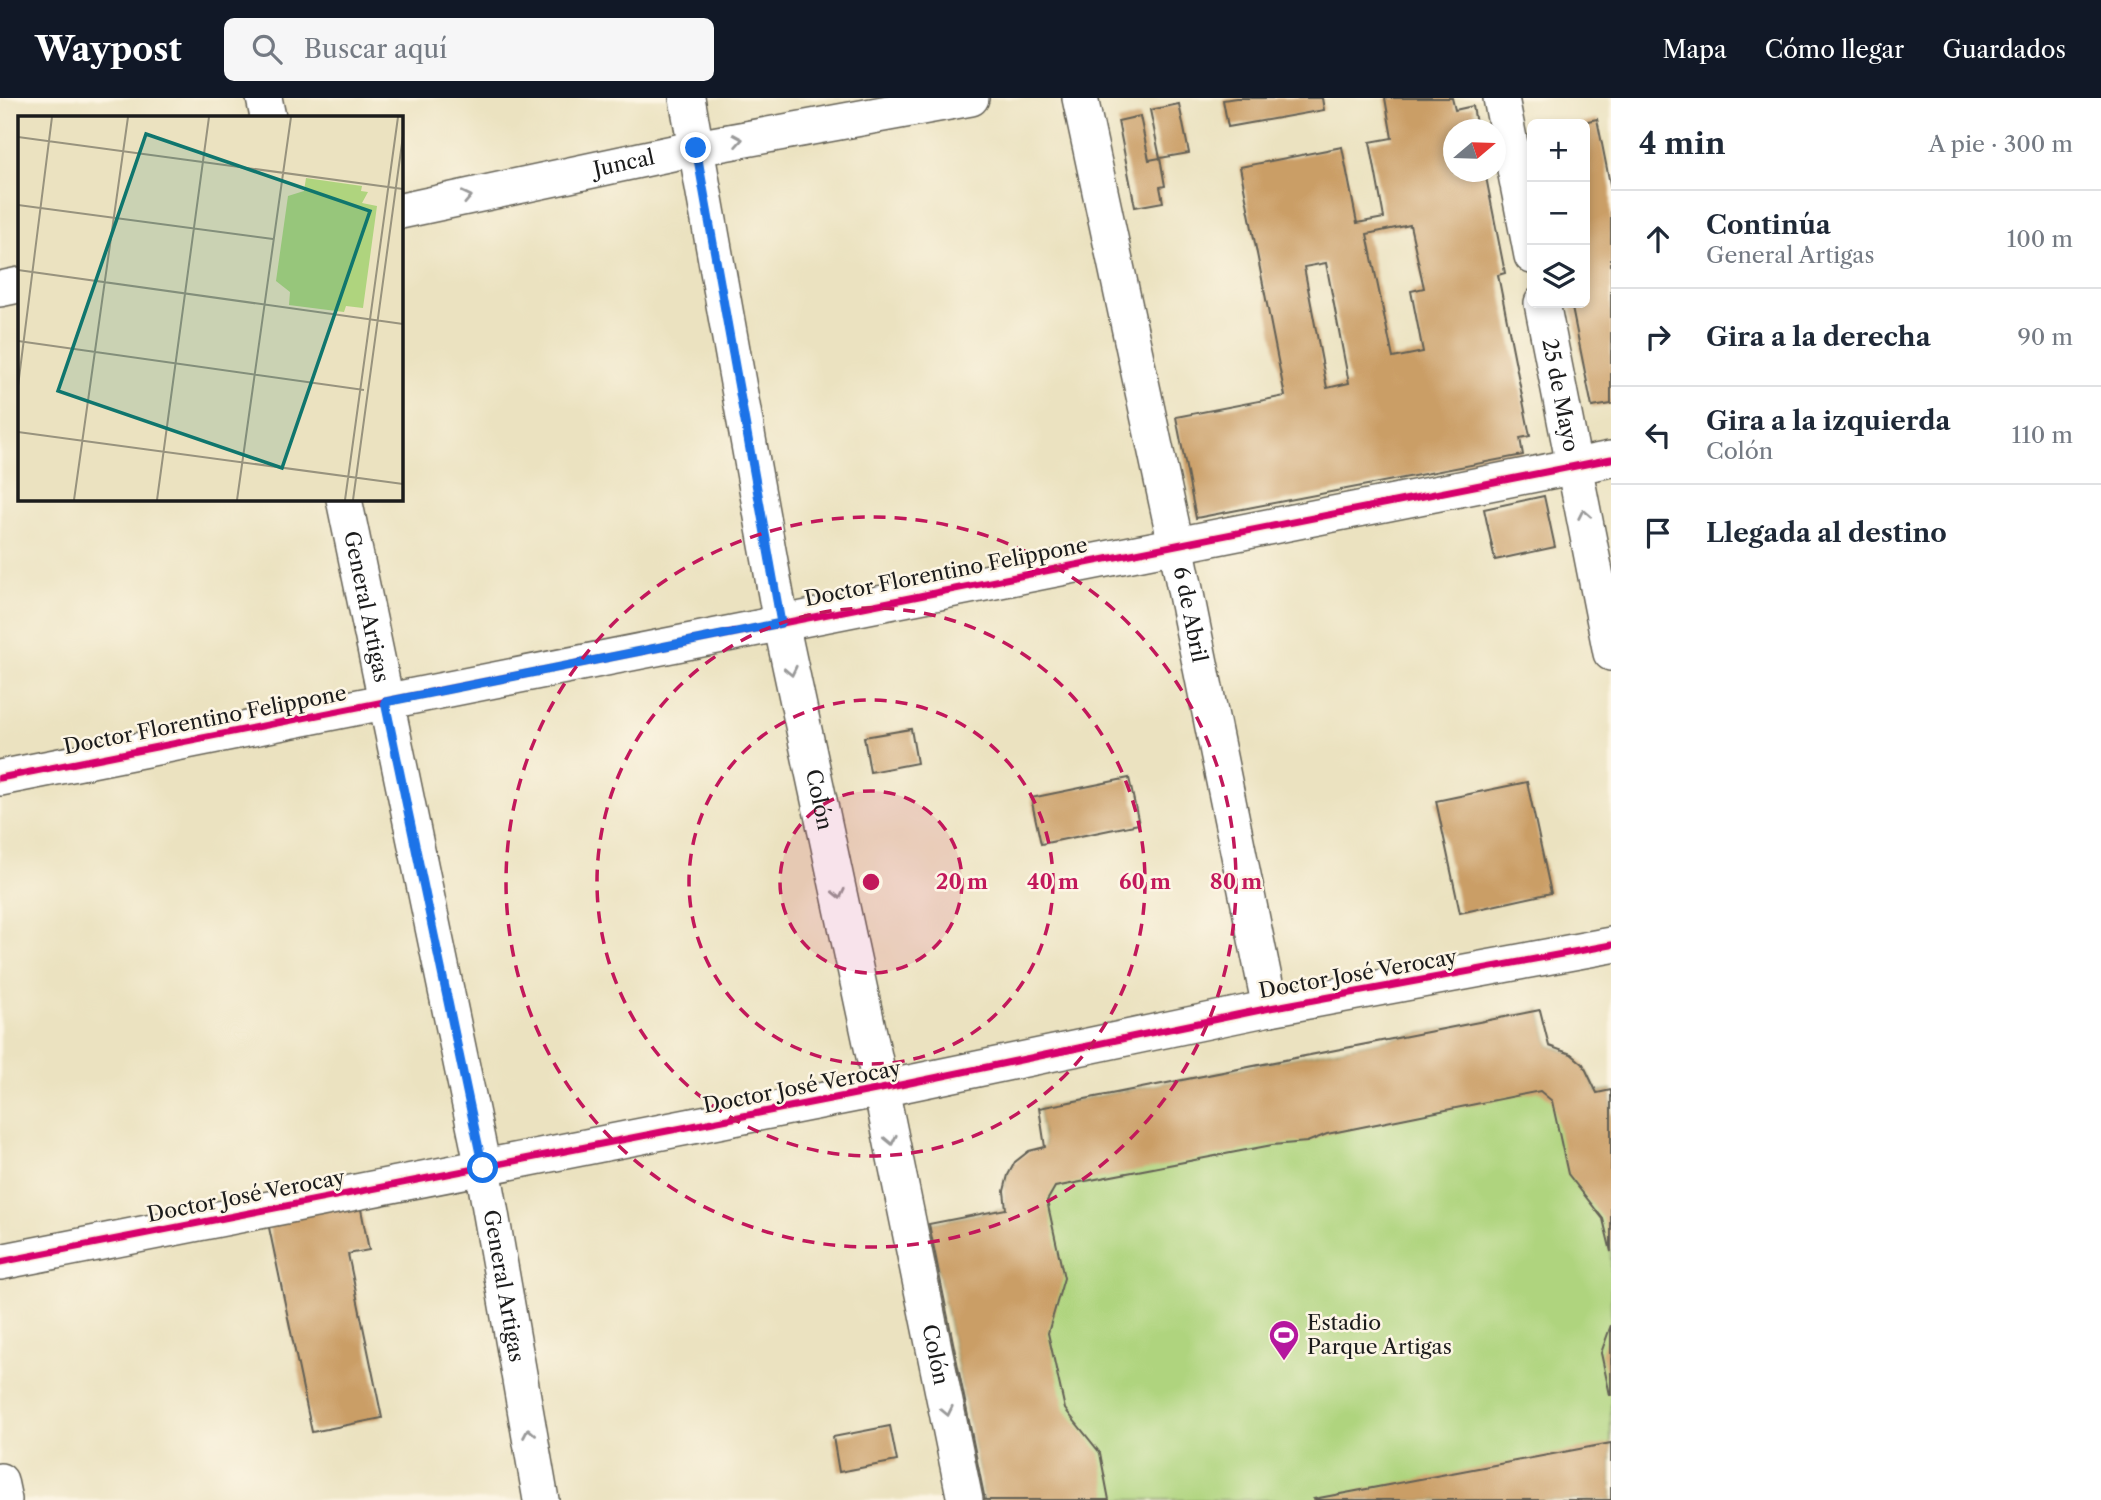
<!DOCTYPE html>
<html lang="es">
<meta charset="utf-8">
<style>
:root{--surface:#fff;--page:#f6f6f7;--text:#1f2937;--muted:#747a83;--line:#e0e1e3;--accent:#111827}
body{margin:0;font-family:"Libre Caslon Text",serif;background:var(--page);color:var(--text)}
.controls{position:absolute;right:21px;top:21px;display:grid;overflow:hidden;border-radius:10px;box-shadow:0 4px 10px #0003}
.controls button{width:63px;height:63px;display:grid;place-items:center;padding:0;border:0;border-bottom:2px solid var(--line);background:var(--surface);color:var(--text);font:35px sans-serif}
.compass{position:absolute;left:1443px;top:21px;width:63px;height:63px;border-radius:50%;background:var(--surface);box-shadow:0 4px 10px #0003;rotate:71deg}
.stop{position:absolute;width:21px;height:21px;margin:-16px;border:5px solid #1a73e8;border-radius:50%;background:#fff}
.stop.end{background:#1a73e8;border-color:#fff;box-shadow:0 2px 7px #0008}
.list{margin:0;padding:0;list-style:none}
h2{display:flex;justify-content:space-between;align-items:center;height:91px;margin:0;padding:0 28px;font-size:30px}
h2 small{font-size:23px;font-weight:400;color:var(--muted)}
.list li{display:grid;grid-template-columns:46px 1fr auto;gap:21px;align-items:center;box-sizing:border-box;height:98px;padding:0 28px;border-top:2px solid var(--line)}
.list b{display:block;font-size:26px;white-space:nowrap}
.list p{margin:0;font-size:23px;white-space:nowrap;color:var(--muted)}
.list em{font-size:23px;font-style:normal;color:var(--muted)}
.icon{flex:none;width:38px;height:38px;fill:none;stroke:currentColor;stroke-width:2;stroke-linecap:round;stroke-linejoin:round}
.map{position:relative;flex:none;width:1611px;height:1402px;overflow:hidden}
header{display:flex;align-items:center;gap:42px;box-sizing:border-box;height:98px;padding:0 35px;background:var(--accent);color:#fff}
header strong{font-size:33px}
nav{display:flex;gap:38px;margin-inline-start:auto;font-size:24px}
.search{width:490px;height:63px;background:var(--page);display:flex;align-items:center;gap:18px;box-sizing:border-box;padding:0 24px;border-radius:10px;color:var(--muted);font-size:26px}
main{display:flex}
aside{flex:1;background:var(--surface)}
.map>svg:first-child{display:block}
.park{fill:#afd47e;stroke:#66784d;stroke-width:2}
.building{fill:#ca9e66;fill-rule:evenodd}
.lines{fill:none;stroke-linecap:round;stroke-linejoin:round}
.minor-casing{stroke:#646155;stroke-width:38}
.minor{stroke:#fff;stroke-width:35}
.cycleway-casing{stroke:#fcf5e5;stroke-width:11}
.cycleway{stroke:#d6006c;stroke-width:7}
.oneway{stroke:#999}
.route{stroke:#1a73e8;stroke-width:9}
.ring{fill:none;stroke:#c2185b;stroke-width:3.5;stroke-dasharray:12 9}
.labels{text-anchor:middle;stroke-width:5;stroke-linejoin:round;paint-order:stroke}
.street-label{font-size:21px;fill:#1c1c1c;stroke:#fcf5e5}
.poi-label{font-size:21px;fill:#1c1c1c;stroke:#fcf5e5;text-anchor:start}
.inset-road{fill:none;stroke:#98937e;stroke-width:2}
.view{fill:#0f766e;fill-opacity:0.15;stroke:#0f766e;stroke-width:3.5}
.inset-edge{fill:none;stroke:#1c1c1c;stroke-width:3.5}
.centre{fill:#c2185b;stroke:#fcf5e5;stroke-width:3.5}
.ring-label{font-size:21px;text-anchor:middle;font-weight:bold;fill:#c2185b;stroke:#fcf5e5;stroke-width:5;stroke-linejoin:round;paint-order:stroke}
</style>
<header>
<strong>Waypost</strong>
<div class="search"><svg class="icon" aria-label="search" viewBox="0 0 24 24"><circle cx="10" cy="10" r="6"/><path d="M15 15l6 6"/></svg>Buscar aquí</div>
<nav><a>Mapa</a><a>Cómo llegar</a><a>Guardados</a></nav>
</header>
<main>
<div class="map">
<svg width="1611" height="1402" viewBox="0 0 1611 1402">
<rect width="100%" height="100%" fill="#fcf5e5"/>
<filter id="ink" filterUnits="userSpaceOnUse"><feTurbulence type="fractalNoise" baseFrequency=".0143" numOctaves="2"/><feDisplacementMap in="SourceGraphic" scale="14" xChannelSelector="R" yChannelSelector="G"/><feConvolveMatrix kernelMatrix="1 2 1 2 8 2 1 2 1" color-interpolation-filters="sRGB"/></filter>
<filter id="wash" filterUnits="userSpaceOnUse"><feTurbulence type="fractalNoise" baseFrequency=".00686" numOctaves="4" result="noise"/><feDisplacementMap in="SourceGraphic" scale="28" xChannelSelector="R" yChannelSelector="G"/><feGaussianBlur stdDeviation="1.57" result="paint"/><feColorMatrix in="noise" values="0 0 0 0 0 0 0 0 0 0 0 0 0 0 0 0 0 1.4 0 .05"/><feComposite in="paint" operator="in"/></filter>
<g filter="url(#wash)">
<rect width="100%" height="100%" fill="#ebe2c0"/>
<path class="park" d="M1540 912 1549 948C1576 954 1586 970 1597 994L1611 992V1402H985L929 1126 1006 1111C1001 1070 1011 1066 1045 1049L1039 1010Z"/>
<g id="blocks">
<g class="building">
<polygon points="1236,0 1322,0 1324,12 1228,29 1223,2"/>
<path d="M1385 0H1452L1455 12 1473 8 1477 32H1454V74H1485L1505 175 1498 177 1530 338 1520 340 1523 357 1196 420 1176 319 1285 298 1240 69 1342 49 1357 125 1384 120 1370 44 1392 40ZM1410 127 1424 190 1411 193 1423 254 1393 260 1367 136ZM1326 165 1349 285 1327 290 1304 169Z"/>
<polygon points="1179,6 1189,55 1160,60 1165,88 1160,89 1163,104 1135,109 1118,23 1140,18 1149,62 1160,60 1150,12"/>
<polygon points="1597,21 1611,91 1611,306 1592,309 1571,205 1585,205 1585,26 1579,25"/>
<polygon points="1544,398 1555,449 1495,462 1484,411"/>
<polygon points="911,631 917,665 870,674 864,639"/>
<polygon points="1129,680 1139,726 1041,746 1031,700"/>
<polygon points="1527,684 1551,795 1460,815 1436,703"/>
<polygon points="1540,912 1549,948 1571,956 1583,966 1597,995 1611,992 1611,1154 1603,1121 1568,1076 1552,1003 1540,993 1327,1036 1307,1044 1272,1047 1055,1089 1047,1103 1064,1180 1048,1235 1065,1311 1100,1355 1109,1402 985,1402 929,1126 1006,1111 1004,1093 1008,1077 1015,1064 1029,1053 1045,1049 1039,1010"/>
<polygon points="359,1101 369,1152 348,1156 382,1320 312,1334 267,1120"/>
<polygon points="1611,1227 1611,1297 1610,1297 1601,1255"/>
<polygon points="890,1328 897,1363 839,1374 833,1339"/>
<polygon points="1611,1345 1611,1402 1315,1402 1314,1401"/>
</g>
</g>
</g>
<g filter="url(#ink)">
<use href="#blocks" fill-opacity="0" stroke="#646155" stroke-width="2"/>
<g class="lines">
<g class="minor-casing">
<g id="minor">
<polyline points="264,0 268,19"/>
<path id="s1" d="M687 0 781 525 881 991 965 1402"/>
<path id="s2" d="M1080 0 1176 447 1270 910"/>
<polyline points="1501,0 1532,158"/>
<path id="s3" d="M401 113 696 50 971 0"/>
<polyline points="0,191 19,187"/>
<path id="s4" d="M1542 205 1611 555"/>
<path id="s5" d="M344 401 483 1070 541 1402"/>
<polyline points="0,680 1611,361"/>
<polyline points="0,1164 881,991 1270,910 1611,847"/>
<polyline points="0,1383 4,1402"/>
</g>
</g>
<use href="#minor" class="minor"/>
<g class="cycleway-casing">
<g id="cycleway">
<polyline points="0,680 1611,361"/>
<polyline points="0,1164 881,991 1270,910 1611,847"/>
</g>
</g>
<use href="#cycleway" class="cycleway"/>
</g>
<defs><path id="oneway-chevron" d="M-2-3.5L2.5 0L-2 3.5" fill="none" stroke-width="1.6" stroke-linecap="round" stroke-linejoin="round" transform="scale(1.75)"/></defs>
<g class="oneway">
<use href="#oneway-chevron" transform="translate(738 42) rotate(-10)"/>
<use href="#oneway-chevron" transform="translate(467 99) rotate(-12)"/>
<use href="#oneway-chevron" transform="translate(1584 416) rotate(-101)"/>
<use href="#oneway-chevron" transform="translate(791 573) rotate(78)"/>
<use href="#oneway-chevron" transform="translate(839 796) rotate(78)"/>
<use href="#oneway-chevron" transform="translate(891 1042) rotate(78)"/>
<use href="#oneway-chevron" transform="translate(947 1313) rotate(78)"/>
<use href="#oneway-chevron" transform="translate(529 1335) rotate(-100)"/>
</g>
</g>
<g class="lines" filter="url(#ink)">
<polyline class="route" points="483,1070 385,604 781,525 696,50"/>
</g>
<circle cx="871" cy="784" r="91" fill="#c2185b" fill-opacity=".12"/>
<g class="ring">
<circle cx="871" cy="784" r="91"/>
<circle cx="871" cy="784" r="182"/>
<circle cx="871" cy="784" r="274"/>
<circle cx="871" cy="784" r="365"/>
</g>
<defs>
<g id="stadium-pin" transform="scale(1.575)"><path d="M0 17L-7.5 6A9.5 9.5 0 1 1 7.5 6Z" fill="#b5179e" stroke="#fcf5e5"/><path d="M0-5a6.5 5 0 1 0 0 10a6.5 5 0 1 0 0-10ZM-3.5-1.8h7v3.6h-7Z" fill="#fff"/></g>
</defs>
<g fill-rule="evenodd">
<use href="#stadium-pin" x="1284" y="1237"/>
</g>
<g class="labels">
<g class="street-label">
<text dy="7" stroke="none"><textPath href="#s3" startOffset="228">Juncal</textPath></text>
<text dy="7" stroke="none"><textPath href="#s4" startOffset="94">25 de Mayo</textPath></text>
<text transform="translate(946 474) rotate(-11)" y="7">Doctor Florentino Felippone</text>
<text dy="7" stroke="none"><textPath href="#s5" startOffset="110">General Artigas</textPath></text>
<text dy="7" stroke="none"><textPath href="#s2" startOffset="528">6 de Abril</textPath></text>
<text transform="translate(205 622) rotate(-11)" y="7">Doctor Florentino Felippone</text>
<text dy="7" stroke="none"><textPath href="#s1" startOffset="714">Colón</textPath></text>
<text transform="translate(1358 876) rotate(-10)" y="7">Doctor José Verocay</text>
<text transform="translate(802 989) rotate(-11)" y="7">Doctor José Verocay</text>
<text transform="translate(246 1098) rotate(-11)" y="7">Doctor José Verocay</text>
<text dy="7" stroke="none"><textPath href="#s5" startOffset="803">General Artigas</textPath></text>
<text dy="7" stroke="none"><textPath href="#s1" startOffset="1281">Colón</textPath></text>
</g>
<g class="poi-label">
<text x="1307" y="1232">Estadio<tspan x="1307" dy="24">Parque Artigas</tspan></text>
</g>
</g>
<g transform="translate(18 18)">
<rect width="385" height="385" fill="#ebe2c0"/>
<path d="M288 62 344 70 343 75 350 76 344 87 359 90 345 192 328 190 326 196 271 189 272 176 258 165 270 80 286 75Z" fill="#afd47e"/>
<path class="inset-road" d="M0 21 385 73M0 89 255 123M0 154 385 208M0 225 346 274M0 270 34 1M0 316 385 368M56 384 110 1M139 384 191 1M219 384 273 1M327 384 380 1M335 384 385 20"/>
<path class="view" d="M128 18 352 95 264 352 40 275Z"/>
<rect width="385" height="385" class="inset-edge"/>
</g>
<circle cx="871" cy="784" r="10" class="centre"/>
<g class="ring-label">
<text x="962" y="791">20 m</text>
<text x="1053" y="791">40 m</text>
<text x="1145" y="791">60 m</text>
<text x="1236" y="791">80 m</text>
</g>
</svg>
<div class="controls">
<button>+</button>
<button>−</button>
<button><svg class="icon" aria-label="layers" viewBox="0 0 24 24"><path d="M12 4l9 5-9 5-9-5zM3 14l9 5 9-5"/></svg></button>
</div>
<svg class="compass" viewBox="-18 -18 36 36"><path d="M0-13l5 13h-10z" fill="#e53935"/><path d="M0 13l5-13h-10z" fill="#747a83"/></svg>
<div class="stop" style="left:483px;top:1070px"></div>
<div class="stop end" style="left:696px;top:50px"></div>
</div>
<aside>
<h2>4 min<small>A pie · 300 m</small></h2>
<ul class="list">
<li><svg class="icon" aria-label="ahead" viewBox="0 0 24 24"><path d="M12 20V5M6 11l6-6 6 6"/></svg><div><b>Continúa</b><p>General Artigas</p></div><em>100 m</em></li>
<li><svg class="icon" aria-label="right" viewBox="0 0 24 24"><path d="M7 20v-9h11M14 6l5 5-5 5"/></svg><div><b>Gira a la derecha</b></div><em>90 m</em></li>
<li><svg class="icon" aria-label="left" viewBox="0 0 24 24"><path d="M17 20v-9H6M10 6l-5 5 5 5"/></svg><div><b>Gira a la izquierda</b><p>Colón</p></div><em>110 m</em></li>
<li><svg class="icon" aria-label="arrive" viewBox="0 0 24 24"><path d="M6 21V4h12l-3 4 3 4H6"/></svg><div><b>Llegada al destino</b></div></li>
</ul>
</aside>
</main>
